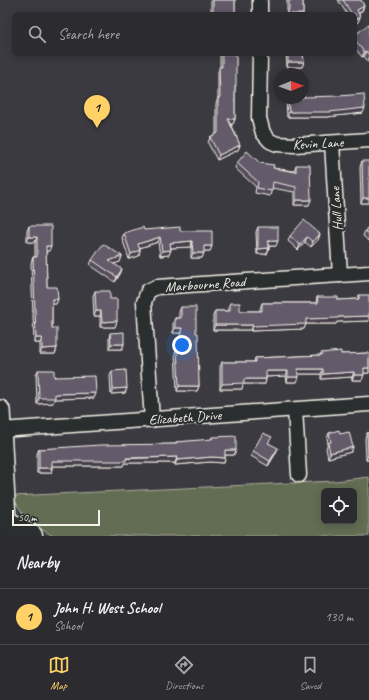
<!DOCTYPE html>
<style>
:root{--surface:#2c2c30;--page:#343438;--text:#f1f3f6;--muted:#a6a7ab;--line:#48484c;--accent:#ffd166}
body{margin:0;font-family:Caveat,sans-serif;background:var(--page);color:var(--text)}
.controls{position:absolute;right:12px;bottom:12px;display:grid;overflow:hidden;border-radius:6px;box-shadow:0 2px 10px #0003}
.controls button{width:36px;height:36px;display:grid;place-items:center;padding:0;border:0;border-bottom:1px solid var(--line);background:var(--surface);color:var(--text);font:20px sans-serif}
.compass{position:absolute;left:273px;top:68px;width:36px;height:36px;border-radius:50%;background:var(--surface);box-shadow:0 2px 10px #0003;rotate:89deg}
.scale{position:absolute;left:12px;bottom:10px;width:88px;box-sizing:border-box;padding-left:4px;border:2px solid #f4f1e8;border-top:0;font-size:11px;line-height:14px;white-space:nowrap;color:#f4f1e8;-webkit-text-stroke:3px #2a2d2e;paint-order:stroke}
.you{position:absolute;left:182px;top:345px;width:14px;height:14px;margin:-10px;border:3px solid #fff;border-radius:50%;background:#1a73e8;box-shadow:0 0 0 6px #1a73e833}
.badge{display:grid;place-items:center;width:26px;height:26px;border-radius:50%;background:var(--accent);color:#111;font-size:13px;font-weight:700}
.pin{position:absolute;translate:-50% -33px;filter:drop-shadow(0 1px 2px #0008)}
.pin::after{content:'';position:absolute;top:21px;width:14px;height:12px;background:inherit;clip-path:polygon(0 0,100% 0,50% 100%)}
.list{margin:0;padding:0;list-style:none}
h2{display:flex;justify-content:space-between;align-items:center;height:52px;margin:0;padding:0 16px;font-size:17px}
h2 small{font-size:13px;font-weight:400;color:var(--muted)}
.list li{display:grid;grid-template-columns:26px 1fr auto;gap:12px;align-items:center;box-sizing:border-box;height:56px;padding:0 16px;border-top:1px solid var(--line)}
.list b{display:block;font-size:15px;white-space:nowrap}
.list p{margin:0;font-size:13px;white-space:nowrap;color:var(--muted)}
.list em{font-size:13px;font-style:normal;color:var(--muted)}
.icon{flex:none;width:22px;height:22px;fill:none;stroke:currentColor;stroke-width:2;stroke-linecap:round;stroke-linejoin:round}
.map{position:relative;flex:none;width:369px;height:536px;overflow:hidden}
.search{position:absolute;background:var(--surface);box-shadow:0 2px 10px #0003;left:12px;right:12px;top:12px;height:44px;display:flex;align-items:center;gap:10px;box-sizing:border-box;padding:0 14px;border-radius:6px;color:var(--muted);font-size:15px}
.sheet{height:108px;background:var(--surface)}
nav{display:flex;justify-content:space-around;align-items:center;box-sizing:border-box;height:56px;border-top:1px solid var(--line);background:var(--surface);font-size:11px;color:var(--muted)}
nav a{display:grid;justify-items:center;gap:2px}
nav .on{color:var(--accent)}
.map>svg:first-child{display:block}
.green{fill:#646d53;stroke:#acaf9e;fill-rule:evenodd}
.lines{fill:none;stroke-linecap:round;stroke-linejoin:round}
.street-casing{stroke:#f4f1e8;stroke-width:17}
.secondary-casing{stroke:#f4f1e8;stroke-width:22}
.highway-casing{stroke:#f4f1e8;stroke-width:25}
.street{stroke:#2a2d2e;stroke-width:14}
.secondary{stroke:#2a2d2e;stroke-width:19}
.highway{stroke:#2a2d2e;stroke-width:22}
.wall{fill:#554d5c;stroke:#f4f1e8}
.shaded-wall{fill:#453f4b;stroke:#f4f1e8}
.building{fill:#635a6b;stroke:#f4f1e8}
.labels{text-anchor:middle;stroke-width:4;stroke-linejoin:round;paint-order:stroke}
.street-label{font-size:14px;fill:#f4f1e8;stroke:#2a2d2e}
</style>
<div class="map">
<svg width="369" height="536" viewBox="0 0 369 536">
<rect width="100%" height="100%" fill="#3b3a40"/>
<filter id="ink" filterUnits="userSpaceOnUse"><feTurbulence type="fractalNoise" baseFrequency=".025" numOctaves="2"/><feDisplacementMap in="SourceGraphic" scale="8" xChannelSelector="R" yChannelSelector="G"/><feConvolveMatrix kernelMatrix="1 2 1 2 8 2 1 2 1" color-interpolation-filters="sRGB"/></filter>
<g filter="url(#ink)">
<path class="green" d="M369 477V536H53L27 521 12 496 335 481ZM324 491H354V521H324Z"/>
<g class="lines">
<g class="street-casing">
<g id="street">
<polyline points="260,14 260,0"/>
<polyline points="260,54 259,118 263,133 270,141 277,144 295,145 369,140"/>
<polyline points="332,143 340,275"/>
<polyline points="295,410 299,475"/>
<polyline points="152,420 144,302 148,291 157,287 369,273"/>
<polyline points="1,430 369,404"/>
</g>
</g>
<g class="secondary-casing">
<polyline id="secondary" points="0,410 7,536"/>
</g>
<g class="highway-casing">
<polyline id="highway" points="0,521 6,522 31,536"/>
</g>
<use href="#street" class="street"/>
<use href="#secondary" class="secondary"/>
<use href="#highway" class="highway"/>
</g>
<g class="wall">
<rect x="211" y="0" width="24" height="14"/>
<polygon points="287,0 303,0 303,14 286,14 287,11"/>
<polygon points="338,0 361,0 364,6 362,11 359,13 360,17 358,22 355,24 355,14 347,14"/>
<polygon points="369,24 369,63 364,56 362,57 355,48 355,35"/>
<polygon points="220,54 236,54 235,89 235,119 233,124 231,124 240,145 238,150 217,160 208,143 210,137 216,134 216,103 218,98 218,72 220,67"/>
<polygon points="286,54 303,54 304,62 302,67 287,67"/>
<polygon points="304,97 363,113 327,117 287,117 286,98 303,98"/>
<polygon points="362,161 369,203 361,203 360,167"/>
<polygon points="237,163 260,163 273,168 294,171 296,165 309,205 294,205 294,192 272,188 270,196 255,193 256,187 235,168"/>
<polygon points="29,226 49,251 46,251 47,287 58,299 56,304 52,304 52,328 57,348 55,354 40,354 40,343 34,343 31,263 33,257 35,257 35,242 27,242 27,231"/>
<polygon points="369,226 369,241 363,236 365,231"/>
<polygon points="258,227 276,246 269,246 269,248 267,254 257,254 256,232"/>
<polygon points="144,230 212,246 210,251 204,251 202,258 191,258 191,247 171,248 169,255 160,256 158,242 140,248 139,256 129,259 122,238 124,233"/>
<polygon points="320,234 318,240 311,247 305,242 298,250 288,241 290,236"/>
<polygon points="122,256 120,262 113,264 122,269 120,274 115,282 90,265 92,260"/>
<polygon points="95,291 110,299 117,321 115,327 100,327 100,316 94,316 93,296"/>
<polygon points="359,295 369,321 337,322 336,324 306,324 304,329 251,331 251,330 213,330 213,316 215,311 228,311 228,308 230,303 240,311 260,311 260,309 262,303 316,303 317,297 338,300 358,299"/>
<polygon points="181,307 196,333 199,386 197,391 177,391 175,353 177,348 180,347 180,333 173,333 173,323 175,318 179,318 179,312"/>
<polygon points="110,333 124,344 122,349 109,349 109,338"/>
<polygon points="321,353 341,354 369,353 369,373 364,373 362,380 352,380 352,377 321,379 321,374 299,374 297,382 287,382 286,376 266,377 266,379 265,384 243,384 242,389 220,389 220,367 222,362 254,362 255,358 321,355"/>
<polygon points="38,370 96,393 94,398 54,399 53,403 37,404 36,375"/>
<polygon points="112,371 127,388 125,393 111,394 110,376"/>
<polygon points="329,433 340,434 353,447 351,452 328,458 326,448 328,443 327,438"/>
<polygon points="367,433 369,433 369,460 366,460 365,438"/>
<polygon points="212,437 236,450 234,455 225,455 225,458 224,463 210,462 175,465 175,463 125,463 124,466 52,466 52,468 51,473 37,473 37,454 39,449 175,444 176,442 211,440"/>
<polygon points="269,443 276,453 268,466 251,456 253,451"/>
</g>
<g class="shaded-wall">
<polygon points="364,6 362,11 355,15 357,10"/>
<polygon points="360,17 358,22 355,24 356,19"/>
<polygon points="366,51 364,56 362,57 364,52"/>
<polygon points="288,62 304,62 302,67 287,67"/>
<polygon points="365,108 363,113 327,117 287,117 289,112"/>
<polygon points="228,119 235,119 233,124 226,125"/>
<polygon points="240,145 238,150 217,160 219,155"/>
<polygon points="363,198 369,198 369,203 361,203"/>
<polygon points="296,200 311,200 309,205 294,205"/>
<polygon points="320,234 318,240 311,247 313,242"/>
<polygon points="29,237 37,237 35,242 27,242"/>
<polygon points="160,237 158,242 136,249 138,244"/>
<polygon points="307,237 305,242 298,250 300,245"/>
<polygon points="192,241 191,247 169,248 170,243"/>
<polygon points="268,241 278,241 276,246 267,246"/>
<polygon points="46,246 51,246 49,251 44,251"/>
<polygon points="204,246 212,246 210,251 202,251"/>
<polygon points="269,248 267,254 257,254 258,249"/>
<polygon points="140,250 139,256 129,259 131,254"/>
<polygon points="171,250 169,255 160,256 162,251"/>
<polygon points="193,253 204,253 202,258 191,258"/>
<polygon points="122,256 120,262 107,266 109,261"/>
<polygon points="122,269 120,274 115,282 117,277"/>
<polygon points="52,299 58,299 56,304 50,304"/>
<polygon points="96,311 101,311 100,316 94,316"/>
<polygon points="369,316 369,321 337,322 336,324 306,324 304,329 251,331 253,326 306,319 338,317"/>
<polygon points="117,321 115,327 100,327 102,322"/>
<polygon points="215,325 253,325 251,330 213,330"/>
<polygon points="175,328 182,328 180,333 173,333"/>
<polygon points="36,338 42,338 40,343 34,343"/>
<polygon points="111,344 124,344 122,349 109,349"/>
<polygon points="57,348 55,354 40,354 42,349"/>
<polygon points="364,368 369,368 369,373 362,373"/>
<polygon points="298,369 323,369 321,374 297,374"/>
<polygon points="266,371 288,371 286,376 264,377"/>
<polygon points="354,372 352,377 321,379 323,374"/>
<polygon points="354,375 364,375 362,380 352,380"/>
<polygon points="288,377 299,377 297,382 287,382"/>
<polygon points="244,379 266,379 265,384 243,384 242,389 220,389 222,384"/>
<polygon points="179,386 199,386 197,391 177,391"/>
<polygon points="127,388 125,393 111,394 113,389"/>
<polygon points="96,393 94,398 54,399 53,403 37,404 39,398 55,394"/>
<polygon points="353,447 351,452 328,458 330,453"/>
<polygon points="278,448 276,453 268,466 270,461"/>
<polygon points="225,450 236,450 234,455 223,455"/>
<polygon points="368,455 369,455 369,460 366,460"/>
<polygon points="177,457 175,463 125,463 124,466 50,466 52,461"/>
<polygon points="212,457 225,458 224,463 210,462 175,465 177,460"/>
<polygon points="39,468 52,468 51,473 37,473"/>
</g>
<g class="building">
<rect x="213" y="0" width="22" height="14"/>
<polygon points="289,0 303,0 303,14 288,14 288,10 289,10"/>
<polygon points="343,0 361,0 364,6 357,10 360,17 356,19 355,18 355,14 352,14"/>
<polygon points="369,24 369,55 366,51 364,52 355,40 355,35"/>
<polygon points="222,54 236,54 236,86 235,86 235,119 228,119 240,145 219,155 210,137 218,133 218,97 220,98 219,67 222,67"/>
<polygon points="288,54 303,54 304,62 288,62"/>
<polygon points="303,92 304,92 304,97 339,96 364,94 365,108 329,112 289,112 288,98 303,98"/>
<polygon points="247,151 260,163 274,165 273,168 296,172 296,165 310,165 311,200 296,200 296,187 273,182 272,191 257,188 258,182 237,163"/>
<polygon points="362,161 369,161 369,198 363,198"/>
<polygon points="304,220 320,234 313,242 307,237 300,245 290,236"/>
<polygon points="29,226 51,226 51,246 46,246 47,287 57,287 58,299 52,299 52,328 57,328 57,348 42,349 42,338 36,338 33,257 37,257 37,237 29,237"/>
<polygon points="369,226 369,234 365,231"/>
<polygon points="143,227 144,230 180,227 180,231 212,231 212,246 204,246 204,253 193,253 192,241 170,243 171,250 162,251 160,237 138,244 140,250 131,254 124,233"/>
<polygon points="258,227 278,227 278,241 268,241 269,248 258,249"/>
<polygon points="103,244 122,256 109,261 122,269 117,277 92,260"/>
<polygon points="95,291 110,291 110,299 117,299 117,321 102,322 101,311 96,311"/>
<polygon points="359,295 369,295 369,316 338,317 338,318 306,319 306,324 253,326 253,325 215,325 215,311 230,311 230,303 240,303 240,311 262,311 262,303 318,303 317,297 338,297 338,300 359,299"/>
<polygon points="181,307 196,307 196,333 198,333 199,386 179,386 177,348 182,347 182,328 175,328 175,318 181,318"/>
<polygon points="124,332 124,344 111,344 110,333"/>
<polygon points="341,351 341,354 369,353 369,368 364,368 364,375 354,375 354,372 323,374 323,369 298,369 299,377 288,377 288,371 266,371 266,379 244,379 244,383 222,384 222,362 255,362 255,358 322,355 321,353"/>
<polygon points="38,370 54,370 54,377 95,376 96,393 55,394 55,398 39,398"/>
<polygon points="126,370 127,388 113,389 112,371"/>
<polygon points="339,430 340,434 349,432 353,447 330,453 328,443 331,442 329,433"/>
<polygon points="263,433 272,437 268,443 278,448 270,461 253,451"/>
<polygon points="367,433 369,433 369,455 368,455"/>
<polygon points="236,436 236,450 225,450 225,458 212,457 177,460 177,457 126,458 126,461 52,461 52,468 39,468 39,449 100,445 176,444 176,442 212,439 212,437"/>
</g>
</g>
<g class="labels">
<g class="street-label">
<text transform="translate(318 143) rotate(-3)" y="5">Kevin Lane</text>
<text transform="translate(336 209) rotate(-94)" y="5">Hull Lane</text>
<text transform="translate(205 284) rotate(-4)" y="5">Marbourne Road</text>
<text transform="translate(185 417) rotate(-4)" y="5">Elizabeth Drive</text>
</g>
</g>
</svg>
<div class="controls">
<button><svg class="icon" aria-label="locate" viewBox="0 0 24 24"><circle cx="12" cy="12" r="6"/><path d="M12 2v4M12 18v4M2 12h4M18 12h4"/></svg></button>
</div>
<svg class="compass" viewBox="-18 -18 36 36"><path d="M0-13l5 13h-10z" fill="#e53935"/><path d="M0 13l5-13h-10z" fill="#a6a7ab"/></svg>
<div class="scale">50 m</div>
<div class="you"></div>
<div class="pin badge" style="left:97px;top:128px">1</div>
<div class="search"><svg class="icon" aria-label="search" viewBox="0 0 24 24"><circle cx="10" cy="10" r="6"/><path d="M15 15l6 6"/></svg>Search here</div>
</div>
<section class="sheet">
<h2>Nearby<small></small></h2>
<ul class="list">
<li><span class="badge">1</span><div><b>John H. West School</b><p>School</p></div><em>130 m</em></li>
</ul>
</section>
<nav>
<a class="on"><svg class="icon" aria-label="map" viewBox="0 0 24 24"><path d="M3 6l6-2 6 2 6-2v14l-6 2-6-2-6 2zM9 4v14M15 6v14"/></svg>Map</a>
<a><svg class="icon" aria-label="directions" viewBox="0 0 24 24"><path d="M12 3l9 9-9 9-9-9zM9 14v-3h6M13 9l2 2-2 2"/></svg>Directions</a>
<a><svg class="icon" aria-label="saved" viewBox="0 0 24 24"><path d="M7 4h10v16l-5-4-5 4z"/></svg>Saved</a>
</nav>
